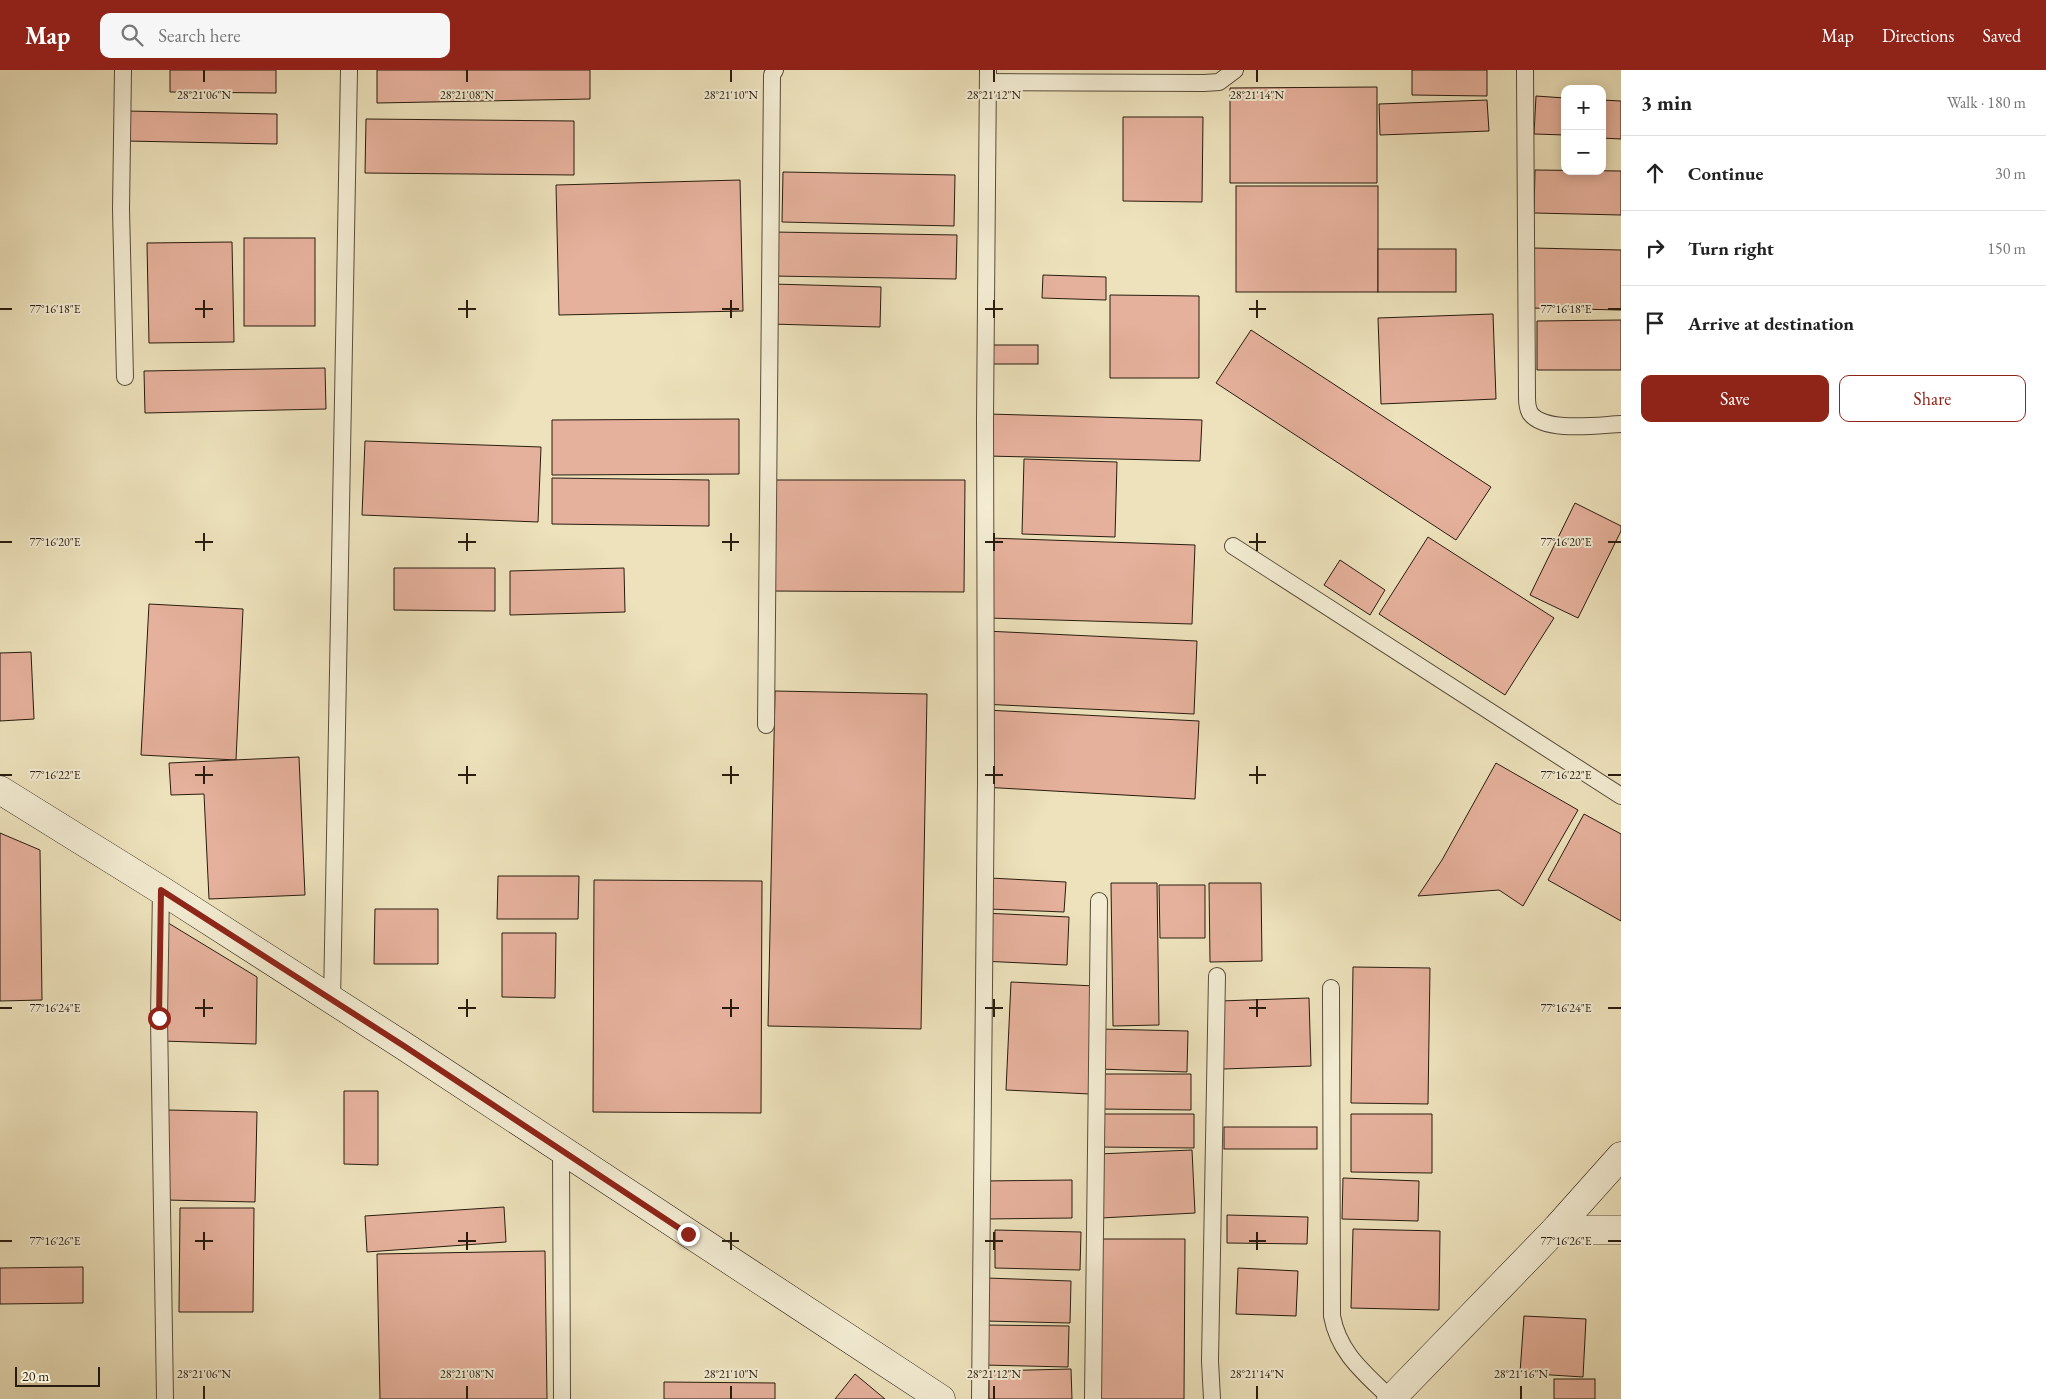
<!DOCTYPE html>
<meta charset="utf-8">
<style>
:root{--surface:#fff;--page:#f6f6f6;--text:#222;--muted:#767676;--line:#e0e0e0;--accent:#8f2418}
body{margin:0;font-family:"EB Garamond",serif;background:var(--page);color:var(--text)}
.controls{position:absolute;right:15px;top:15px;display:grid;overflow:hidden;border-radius:10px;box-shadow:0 2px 12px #0003}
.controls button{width:45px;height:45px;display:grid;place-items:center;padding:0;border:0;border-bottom:1px solid var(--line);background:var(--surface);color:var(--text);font:25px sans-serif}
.scale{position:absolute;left:15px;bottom:12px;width:85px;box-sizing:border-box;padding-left:5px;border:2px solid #281c0e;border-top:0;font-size:14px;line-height:18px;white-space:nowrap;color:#281c0e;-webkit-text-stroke:4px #f3ecd3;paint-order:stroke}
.stop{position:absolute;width:15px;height:15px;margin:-11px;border:4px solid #8f2418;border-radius:50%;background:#fff}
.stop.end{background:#8f2418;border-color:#fff;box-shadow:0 1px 5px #0008}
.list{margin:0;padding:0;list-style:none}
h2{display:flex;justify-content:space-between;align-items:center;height:65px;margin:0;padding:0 20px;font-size:21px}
h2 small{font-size:16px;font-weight:400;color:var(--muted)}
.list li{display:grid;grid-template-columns:32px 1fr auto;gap:15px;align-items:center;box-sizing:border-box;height:75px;padding:0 20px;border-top:1px solid var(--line)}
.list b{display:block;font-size:19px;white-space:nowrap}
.list em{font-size:16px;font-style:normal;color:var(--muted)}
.actions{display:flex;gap:10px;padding:15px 20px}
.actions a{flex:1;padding:11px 0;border:1px solid var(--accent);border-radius:10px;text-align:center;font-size:18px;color:var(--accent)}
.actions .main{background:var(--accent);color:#fff}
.icon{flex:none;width:28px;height:28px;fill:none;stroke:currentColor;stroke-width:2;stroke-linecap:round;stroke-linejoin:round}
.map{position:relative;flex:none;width:1621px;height:1329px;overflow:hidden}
header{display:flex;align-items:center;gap:30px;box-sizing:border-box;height:70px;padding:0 25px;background:var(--accent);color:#fff}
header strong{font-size:24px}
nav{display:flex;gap:28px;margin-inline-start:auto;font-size:18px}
.search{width:350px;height:45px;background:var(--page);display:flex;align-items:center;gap:12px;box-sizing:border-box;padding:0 18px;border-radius:10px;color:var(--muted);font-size:19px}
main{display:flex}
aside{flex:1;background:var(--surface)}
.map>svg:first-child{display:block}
.building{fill:#e6b19c;stroke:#281c0e}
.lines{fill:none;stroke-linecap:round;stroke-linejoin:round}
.lane-casing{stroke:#594e3a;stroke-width:18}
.street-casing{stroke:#594e3a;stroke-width:29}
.secondary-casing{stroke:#281c0e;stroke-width:29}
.lane{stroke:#f3ecd3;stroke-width:16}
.street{stroke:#f3ecd3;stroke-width:28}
.secondary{stroke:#f3ecd3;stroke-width:28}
.route{stroke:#8f2418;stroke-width:6}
.ticks{fill:none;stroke:#281c0e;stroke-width:2}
.ticks-label{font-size:12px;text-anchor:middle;fill:#281c0e;stroke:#f3ecd3;stroke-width:4;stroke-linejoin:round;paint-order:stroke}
</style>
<header>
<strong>Map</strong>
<div class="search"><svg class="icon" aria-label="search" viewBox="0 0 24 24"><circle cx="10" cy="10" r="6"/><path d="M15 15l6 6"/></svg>Search here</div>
<nav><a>Map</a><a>Directions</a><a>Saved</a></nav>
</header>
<main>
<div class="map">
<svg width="1621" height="1329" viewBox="0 0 1621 1329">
<rect width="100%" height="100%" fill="#ede2bc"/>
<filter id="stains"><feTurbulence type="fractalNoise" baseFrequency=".004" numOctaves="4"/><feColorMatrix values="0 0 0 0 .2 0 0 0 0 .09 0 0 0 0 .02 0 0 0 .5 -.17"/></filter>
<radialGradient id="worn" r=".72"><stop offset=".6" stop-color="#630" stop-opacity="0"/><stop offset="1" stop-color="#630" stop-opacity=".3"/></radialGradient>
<g class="building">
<polygon points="170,0 276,0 276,23 170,22"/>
<polygon points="377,0 590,0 590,29 377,33"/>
<polygon points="1412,0 1487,0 1487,26 1412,25"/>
<polygon points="1377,17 1377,113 1230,113 1230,18"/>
<polygon points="1536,26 1565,28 1565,65 1534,64"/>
<polygon points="1487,30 1489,61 1380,65 1379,34"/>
<polygon points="1602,30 1621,31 1621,69 1602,68"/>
<polygon points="127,41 277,44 277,74 126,71"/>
<polygon points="1123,47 1203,47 1202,132 1123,131"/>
<polygon points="366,49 574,51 574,105 365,103"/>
<polygon points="1535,100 1621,101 1621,145 1534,143"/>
<polygon points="783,102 955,105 954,156 782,152"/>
<polygon points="740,110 743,241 559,245 556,115"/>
<rect x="1236" y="116" width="142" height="106"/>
<polygon points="773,162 957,165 956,209 773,206"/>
<rect x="244" y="168" width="71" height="88"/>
<polygon points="232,172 234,272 149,273 147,173"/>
<polygon points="1533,178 1621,180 1621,240 1531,238"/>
<rect x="1378" y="179" width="78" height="43"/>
<polygon points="1043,205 1106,207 1106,230 1042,228"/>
<polygon points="772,214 881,217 880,257 770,254"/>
<polygon points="1110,225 1199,226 1199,308 1110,308"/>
<polygon points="1493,244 1496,329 1381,334 1378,248"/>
<polygon points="1621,250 1621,300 1537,300 1537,251"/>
<polygon points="1251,260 1491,417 1456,470 1216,313"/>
<rect x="991" y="275" width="47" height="19"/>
<polygon points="325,298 326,339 145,343 144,301"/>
<polygon points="988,344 1202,350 1200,391 987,386"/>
<polygon points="739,349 739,404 552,405 552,350"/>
<polygon points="365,371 541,377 538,452 362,445"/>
<polygon points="1024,389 1117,392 1115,467 1022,464"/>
<polygon points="552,408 709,410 709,456 552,454"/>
<polygon points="769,410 965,410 964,522 769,521"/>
<polygon points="1575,433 1621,456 1621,461 1578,548 1530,525"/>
<polygon points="1428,467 1554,548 1505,625 1379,544"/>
<polygon points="989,468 1195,475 1192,554 987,548"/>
<polygon points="1340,490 1385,520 1370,545 1324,515"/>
<polygon points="394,498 495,498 495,541 394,540"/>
<polygon points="624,498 625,542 510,545 510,501"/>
<polygon points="149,534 243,539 236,690 141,685"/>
<polygon points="985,561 1197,571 1194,644 981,634"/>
<polygon points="31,582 34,649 0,651 0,583"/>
<polygon points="775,621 927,624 921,959 768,956"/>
<polygon points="986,640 1199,651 1195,729 982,717"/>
<polygon points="299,687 305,825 209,829 204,724 171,725 169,693"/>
<polygon points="1496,693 1578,740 1523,836 1499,820 1418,826 1442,790"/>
<polygon points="1584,744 1621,764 1621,851 1548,810"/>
<polygon points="0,763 40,780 42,930 0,931"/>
<polygon points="498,806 579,806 578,849 497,849"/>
<polygon points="990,808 1066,812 1064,842 989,839"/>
<polygon points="594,810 762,811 761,1043 593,1042"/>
<polygon points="1111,813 1157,813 1159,955 1113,956"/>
<polygon points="1209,813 1261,813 1262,891 1210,892"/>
<polygon points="1159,815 1205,815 1205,868 1160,868"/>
<polygon points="375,839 438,839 438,894 374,894"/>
<polygon points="983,843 1069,847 1067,895 981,891"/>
<polygon points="165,851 257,907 256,974 162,971"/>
<polygon points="502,863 556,863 555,928 502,927"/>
<polygon points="1353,897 1430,898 1428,1034 1351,1033"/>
<polygon points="1011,912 1095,916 1090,1024 1006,1020"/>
<polygon points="1309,928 1311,996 1223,999 1220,931"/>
<polygon points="1099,959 1188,961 1187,1002 1099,999"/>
<polygon points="1100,1004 1191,1004 1191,1040 1100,1039"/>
<polygon points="344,1021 378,1021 378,1095 344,1094"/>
<polygon points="168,1040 257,1042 255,1132 166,1130"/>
<polygon points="1098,1044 1194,1044 1194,1078 1098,1077"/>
<polygon points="1351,1044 1432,1044 1432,1103 1351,1102"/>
<rect x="1224" y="1057" width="93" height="22"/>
<polygon points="1192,1080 1195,1143 1101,1148 1098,1084"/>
<polygon points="1343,1108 1419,1111 1418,1151 1342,1149"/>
<polygon points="1072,1110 1072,1148 985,1149 984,1111"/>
<polygon points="504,1137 506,1172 367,1182 365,1146"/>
<polygon points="180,1138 254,1138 253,1242 179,1242"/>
<polygon points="1227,1145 1308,1147 1307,1174 1227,1173"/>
<polygon points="1353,1159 1440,1161 1439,1240 1351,1238"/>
<polygon points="995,1160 1081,1162 1080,1200 995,1198"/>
<polygon points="1100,1169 1185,1169 1184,1329 1099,1329"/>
<polygon points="545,1181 547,1329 380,1329 377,1184"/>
<polygon points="83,1197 83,1233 0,1234 0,1198"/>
<polygon points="1238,1198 1298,1201 1296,1246 1236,1244"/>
<polygon points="987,1208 1071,1211 1070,1253 985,1251"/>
<polygon points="1524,1246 1586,1249 1583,1307 1520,1303"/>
<polygon points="984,1255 1069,1256 1068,1297 984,1295"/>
<polygon points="1071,1299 1072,1329 989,1329 989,1301"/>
<polygon points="855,1304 885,1329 835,1329"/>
<rect x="1554" y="1309" width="41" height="20"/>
<polygon points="664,1312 775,1313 775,1329 664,1329"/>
</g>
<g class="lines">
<g class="lane-casing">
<g id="lane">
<polyline points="123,0 121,139 125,307"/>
<path d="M1525 0 1527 328C1527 333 1528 339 1530 343 1544 363 1598 355 1621 354"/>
<polyline points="988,12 1204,13 1219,12 1235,0"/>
<polyline points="1233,476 1621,726"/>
<polyline points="766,655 772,5 775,0"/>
<polyline points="161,820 159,948 165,1329"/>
<path d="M1331 918 1332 1246C1339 1284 1365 1303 1391 1329"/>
<polyline points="332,931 349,0"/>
<polyline points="561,1080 562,1329"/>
<polyline points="980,1329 986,710 985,349 988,0"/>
<polyline points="1093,1329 1099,831"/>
<polyline points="1212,1329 1210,1291 1217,906"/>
</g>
</g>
<g class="street-casing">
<polyline id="street" points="1555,1160 1621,1160"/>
</g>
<g class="secondary-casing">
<g id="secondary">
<polyline points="0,720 161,820 404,976 941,1329"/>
<polyline points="1391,1329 1555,1160 1621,1086"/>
</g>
</g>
<use href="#lane" class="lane"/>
<use href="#street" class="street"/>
<use href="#secondary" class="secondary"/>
</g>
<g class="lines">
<polyline class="route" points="159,948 161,820 404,976 688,1164"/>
</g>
<path class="ticks" d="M204 0V12M467 0V12M731 0V12M994 0V12M1257 0V12M204 230V248M467 230V248M731 230V248M994 230V248M1257 230V248M0 239H12M195 239H213M458 239H476M722 239H739M985 239H1003M1249 239H1266M1608 239H1621M204 463V481M467 463V481M731 463V481M994 463V481M1257 463V481M0 472H12M195 472H213M458 472H476M722 472H739M985 472H1003M1249 472H1266M1608 472H1621M204 696V714M467 696V714M731 696V714M994 696V714M1257 696V714M0 705H12M195 705H213M458 705H476M722 705H739M985 705H1003M1249 705H1266M1608 705H1621M204 929V947M467 929V947M731 929V947M994 929V947M1257 929V947M0 938H12M195 938H213M458 938H476M722 938H739M985 938H1003M1249 938H1266M1608 938H1621M204 1162V1180M467 1162V1180M731 1162V1180M994 1162V1180M1257 1162V1180M0 1171H12M195 1171H213M458 1171H476M722 1171H739M985 1171H1003M1249 1171H1266M1608 1171H1621M204 1316V1329M467 1316V1329M731 1316V1329M994 1316V1329M1257 1316V1329M1521 1316V1329"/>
<g class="ticks-label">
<text x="204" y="29">28°21'06"N</text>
<text x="467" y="29">28°21'08"N</text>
<text x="731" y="29">28°21'10"N</text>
<text x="994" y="29">28°21'12"N</text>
<text x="1257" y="29">28°21'14"N</text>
<text x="1566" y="243">77°16'18"E</text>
<text x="55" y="243">77°16'18"E</text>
<text x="1566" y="476">77°16'20"E</text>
<text x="55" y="476">77°16'20"E</text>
<text x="1566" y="709">77°16'22"E</text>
<text x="55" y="709">77°16'22"E</text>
<text x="1566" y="942">77°16'24"E</text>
<text x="55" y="942">77°16'24"E</text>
<text x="55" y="1175">77°16'26"E</text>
<text x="1566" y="1175">77°16'26"E</text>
<text x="204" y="1308">28°21'06"N</text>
<text x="467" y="1308">28°21'08"N</text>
<text x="731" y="1308">28°21'10"N</text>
<text x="994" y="1308">28°21'12"N</text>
<text x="1257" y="1308">28°21'14"N</text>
<text x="1521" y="1308">28°21'16"N</text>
</g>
<rect width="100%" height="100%" filter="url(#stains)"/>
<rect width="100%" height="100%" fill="url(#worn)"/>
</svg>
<div class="controls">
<button>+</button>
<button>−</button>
</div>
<div class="scale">20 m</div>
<div class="stop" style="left:159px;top:948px"></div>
<div class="stop end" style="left:688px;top:1164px"></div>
</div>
<aside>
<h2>3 min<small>Walk · 180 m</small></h2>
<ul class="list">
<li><svg class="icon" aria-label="ahead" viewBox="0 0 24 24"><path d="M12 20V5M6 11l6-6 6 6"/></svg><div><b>Continue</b></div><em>30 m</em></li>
<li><svg class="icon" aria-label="right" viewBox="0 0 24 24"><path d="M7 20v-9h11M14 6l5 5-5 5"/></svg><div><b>Turn right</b></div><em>150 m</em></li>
<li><svg class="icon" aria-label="arrive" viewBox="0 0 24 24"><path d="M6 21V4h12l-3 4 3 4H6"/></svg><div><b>Arrive at destination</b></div></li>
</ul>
<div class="actions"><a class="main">Save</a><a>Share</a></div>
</aside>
</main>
